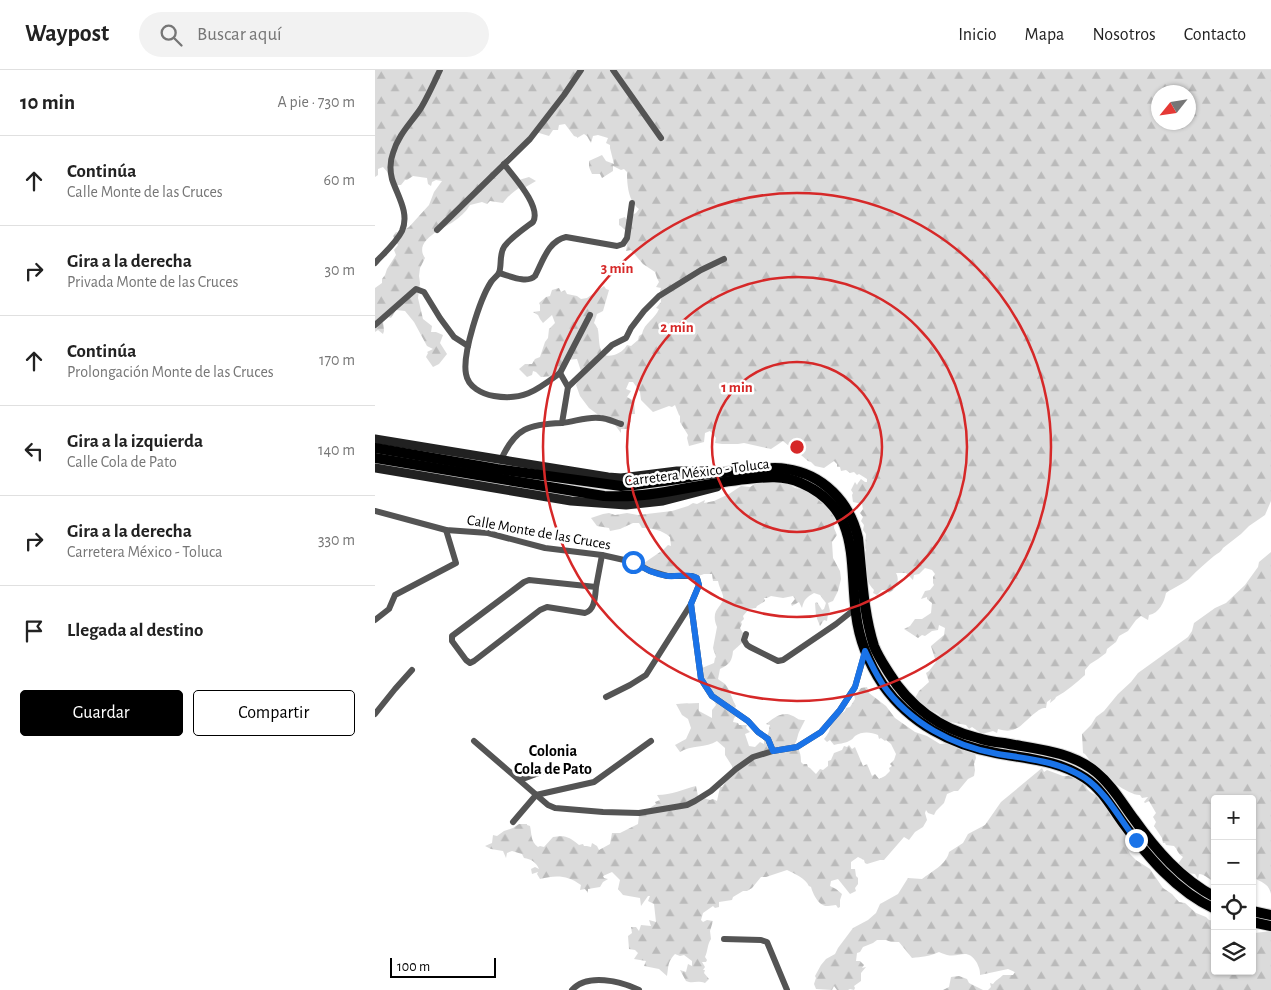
<!DOCTYPE html>
<html lang="es">
<meta charset="utf-8">
<style>
:root{--surface:#fff;--page:#f2f2f2;--text:#222;--muted:#767676;--line:#e0e0e0;--accent:#000}
body{margin:0;font-family:"Alegreya Sans",sans-serif;background:var(--page);color:var(--text)}
.controls{position:absolute;right:15px;bottom:15px;display:grid;overflow:hidden;border-radius:5px;box-shadow:0 1px 4px #0004}
.controls button{width:45px;height:45px;display:grid;place-items:center;padding:0;border:0;border-bottom:1px solid var(--line);background:var(--surface);color:var(--text);font:25px sans-serif}
.compass{position:absolute;left:776px;top:15px;width:45px;height:45px;border-radius:50%;background:var(--surface);box-shadow:0 1px 4px #0004;rotate:240deg}
.scale{position:absolute;left:15px;bottom:12px;width:106px;box-sizing:border-box;padding-left:5px;border:2px solid #000;border-top:0;font-size:14px;line-height:18px;white-space:nowrap;color:#000;-webkit-text-stroke:4px #fff;paint-order:stroke}
.stop{position:absolute;width:15px;height:15px;margin:-11px;border:4px solid #1a73e8;border-radius:50%;background:#fff}
.stop.end{background:#1a73e8;border-color:#fff;box-shadow:0 1px 5px #0008}
.list{margin:0;padding:0;list-style:none}
h2{display:flex;justify-content:space-between;align-items:center;height:65px;margin:0;padding:0 20px;font-size:21px}
h2 small{font-size:16px;font-weight:400;color:var(--muted)}
.list li{display:grid;grid-template-columns:32px 1fr auto;gap:15px;align-items:center;box-sizing:border-box;height:90px;padding:0 20px;border-top:1px solid var(--line)}
.list b{display:block;font-size:19px;white-space:nowrap}
.list p{margin:0;font-size:16px;white-space:nowrap;color:var(--muted)}
.list em{font-size:16px;font-style:normal;color:var(--muted)}
.actions{display:flex;gap:10px;padding:15px 20px}
.actions a{flex:1;padding:11px 0;border:1px solid var(--accent);border-radius:5px;text-align:center;font-size:18px;color:var(--accent)}
.actions .main{background:var(--accent);color:#fff}
.icon{flex:none;width:28px;height:28px;fill:none;stroke:currentColor;stroke-width:2;stroke-linecap:round;stroke-linejoin:round}
.map{position:relative;flex:none;width:896px;height:920px;overflow:hidden}
header{display:flex;align-items:center;gap:30px;box-sizing:border-box;height:70px;padding:0 25px;background:var(--surface);border-bottom:1px solid var(--line)}
header strong{font-size:24px}
nav{display:flex;gap:28px;margin-inline-start:auto;font-size:18px}
.search{width:350px;height:45px;background:var(--page);display:flex;align-items:center;gap:12px;box-sizing:border-box;padding:0 18px;border-radius:28px;color:var(--muted);font-size:19px}
main{display:flex}
aside{flex:1;background:var(--surface)}
.map>svg:first-child{display:block}
.forest{fill:url(#forest-firs);fill-rule:evenodd}
.lines{fill:none;stroke-linecap:round;stroke-linejoin:round}
.primary-casing{stroke:#dbdbdb;stroke-width:12}
.street{stroke:#545454;stroke-width:6}
.secondary{stroke:#212121;stroke-width:9}
.primary{stroke:#000;stroke-width:10}
.route{stroke:#1a73e8;stroke-width:6}
.ring{fill:none;stroke:#d62828;stroke-width:2.5}
.labels{text-anchor:middle;stroke-width:5;stroke-linejoin:round;paint-order:stroke}
.street-label{font-size:15px;fill:#000;stroke:#fff}
.neighbourhood-label{font-size:16px;font-weight:bold;fill:#000;stroke:#fff}
.centre{fill:#d62828;stroke:#fff;stroke-width:2.5}
.ring-label{font-size:15px;text-anchor:middle;font-weight:bold;fill:#d62828;stroke:#fff;stroke-width:5;stroke-linejoin:round;paint-order:stroke}
</style>
<header>
<strong>Waypost</strong>
<div class="search"><svg class="icon" aria-label="search" viewBox="0 0 24 24"><circle cx="10" cy="10" r="6"/><path d="M15 15l6 6"/></svg>Buscar aquí</div>
<nav><a>Inicio</a><a>Mapa</a><a>Nosotros</a><a>Contacto</a></nav>
</header>
<main>
<aside>
<h2>10 min<small>A pie · 730 m</small></h2>
<ul class="list">
<li><svg class="icon" aria-label="ahead" viewBox="0 0 24 24"><path d="M12 20V5M6 11l6-6 6 6"/></svg><div><b>Continúa</b><p>Calle Monte de las Cruces</p></div><em>60 m</em></li>
<li><svg class="icon" aria-label="right" viewBox="0 0 24 24"><path d="M7 20v-9h11M14 6l5 5-5 5"/></svg><div><b>Gira a la derecha</b><p>Privada Monte de las Cruces</p></div><em>30 m</em></li>
<li><svg class="icon" aria-label="ahead" viewBox="0 0 24 24"><path d="M12 20V5M6 11l6-6 6 6"/></svg><div><b>Continúa</b><p>Prolongación Monte de las Cruces</p></div><em>170 m</em></li>
<li><svg class="icon" aria-label="left" viewBox="0 0 24 24"><path d="M17 20v-9H6M10 6l-5 5 5 5"/></svg><div><b>Gira a la izquierda</b><p>Calle Cola de Pato</p></div><em>140 m</em></li>
<li><svg class="icon" aria-label="right" viewBox="0 0 24 24"><path d="M7 20v-9h11M14 6l5 5-5 5"/></svg><div><b>Gira a la derecha</b><p>Carretera México - Toluca</p></div><em>330 m</em></li>
<li><svg class="icon" aria-label="arrive" viewBox="0 0 24 24"><path d="M6 21V4h12l-3 4 3 4H6"/></svg><div><b>Llegada al destino</b></div></li>
</ul>
<div class="actions"><a class="main">Guardar</a><a>Compartir</a></div>
</aside>
<div class="map">
<svg width="896" height="920" viewBox="0 0 896 920">
<defs>
<pattern id="forest-firs" width="22" height="20" patternUnits="userSpaceOnUse" patternTransform="scale(1.25)"><rect width="22" height="20" fill="#dbdbdb"/><path d="M5 1l3.5 6h-7zM16 11l3.5 6h-7z" fill="#bababa"/></pattern>
</defs>
<rect width="100%" height="100%" fill="#fff"/>
<g class="forest">
<path d="M0 0H896V431L890 445 874 456 866 464 848 478C846 482 843 483 839 486 831 493 822 500 815 508 811 512 797 519 791 523 789 533 784 543 774 545L773 550 766 546 761 550 753 561 744 566 741 572 732 579 731 583 723 589 715 594 710 600V605C701 613 692 621 681 627L680 629 675 633 676 629 672 632 671 638C666 638 664 640 660 643 646 654 642 665 623 659L622 663 618 661 607 664 597 657 594 659 591 655 570 651 563 644 551 638 540 628 544 621 554 612 551 603 554 601 561 592 556 576 569 565 570 558 564 555 563 560 557 561 550 566 547 565 543 568 529 559 535 556 540 549H547L556 543 557 533 552 529V527L546 529 550 521 555 520 559 515 558 513V507L560 504 557 500 550 498 544 504 539 505 538 510 531 503H521C525 510 522 519 514 523L511 520H507L502 525 498 523 499 520C489 510 486 493 491 480L490 478 491 464 488 460 489 455 486 451 488 447 485 443 488 439 487 434 478 432 477 425 478 423 476 420 480 412 482 415 483 413 486 409 490 412H492V409L484 404 482 405 479 402 475 403 471 400 466 401 465 397H462V394L459 391 449 398 440 396 436 392 433 391 426 385 417 383 414 376 408 371 396 379 369 373 363 374H347L340 373 341 368 335 361 330 363 329 372 314 376 312 368 313 365 305 352V346L304 345 300 335 297 337 294 336 278 342 266 330 265 322 258 312H254L251 319 256 321 252 327 259 331 260 344H255L256 352 253 353V359H246V363L240 355 227 351 222 344 214 338 205 326 201 315 207 304 202 289 191 290 183 302 178 306 166 307 161 302 158 301 157 305 152 307 144 299 150 294H157L160 289 165 287 170 272 173 268 174 259 180 253 177 245 168 253 165 249 163 245 158 242 165 241V235L164 233 171 227 175 226 177 220 184 218 186 222 190 220 192 224 202 226 206 229 212 228 229 216 231 219 234 220 228 241 222 244 219 253C221 255 222 257 223 260 225 271 222 290 239 285 245 283 249 280 252 275L256 276 263 270 264 266 267 264C269 253 280 249 284 239L281 238 286 232 285 221 286 218 281 217 284 212 282 208 280 202 268 194 256 180 251 181C253 169 255 162 244 155V149L250 147 251 149 256 150 257 145 261 143 264 139C253 131 252 114 252 102L249 99 246 100 238 96V101L227 108 225 104H217L214 97V91C218 89 223 87 227 85L231 91 239 94 235 78V75L231 73 233 68 223 65 218 66 216 73 212 66 209 64 202 68V67L199 66 190 54 184 55 183 60H178L174 66 161 62 131 87 129 91 144 110 154 107 161 111 149 118 146 117C140 120 131 128 128 133L115 131 112 134 107 132 95 135C91 142 85 147 78 152 67 159 38 171 50 188L45 198 44 206 45 213 43 228 48 249 57 256 56 262H61L68 265 65 273 72 284 64 294 58 297 51 287 53 283 52 282 58 279 52 276 39 252 30 241 21 240 16 248 13 247 8 251 9 261 8 264 3 260 0 262V218L7 213V209L10 205 12 199 21 185 19 180 23 175 18 166 21 162 24 163 34 157 54 135 59 122 67 111 61 110 57 112 56 116 53 114 52 108 38 106 32 110H30L26 115H16L14 104 8 97 3 99V105L0 107ZM784 22H814V52H784Z"/>
<path d="M394 411 412 413 420 418 436 421 455 437 460 449 459 458 462 465 457 472 458 488 465 501 466 509 463 521 458 531 453 533 455 541 453 544 452 551 449 550 445 556 441 546 440 533 442 532 447 540 449 539 451 533 445 525 439 523C432 527 429 529 427 538L424 532 417 536 416 534 420 529 418 526 408 528 396 526 392 528H389L390 531 382 536 381 538 374 539 368 546 369 549 366 552 367 554 365 558 369 565 368 572 358 581C357 591 355 594 345 599L343 609C345 611 348 612 350 614 355 619 357 630 361 636L359 640 365 643 359 648 358 652 363 653 364 655H372L371 658 375 662 370 664 374 676 380 677 385 672 389 674V669C395 663 393 662 395 655L391 654C398 648 408 640 418 646 424 649 422 650 430 650 428 654 427 656 425 660 422 665 423 670 419 675 425 679 426 685 426 692L428 694H432L433 697 435 698 441 704 445 699 448 700 453 696V691L456 690 459 683 467 680 469 676 472 677 474 675 477 679 480 677 488 696 492 694 497 706 500 704 504 709 510 706 515 701 514 698 517 696 515 694 519 690 521 684 516 674 511 670 510 671 506 668 504 669 503 665C496 662 487 661 480 666 478 668 477 670 474 671 469 674 464 673 459 675L455 670 452 672 449 669C454 663 456 659 455 651L470 641 471 638 475 637 480 629 479 624 482 623 486 618 492 617 494 623 511 636 520 648 540 662 552 666 565 674 576 673 600 683 601 688 599 694 600 700 599 706 593 709 583 721H579L572 724 569 733 561 741 559 745 553 743 551 740 550 743 552 750 548 757 540 762 534 770 529 767 509 790H505L492 794 490 793 489 790 483 787 476 792V799H480L481 806 483 808V814L480 818 481 821 475 824 463 809 456 811 455 816 461 819 467 824 465 830V837L463 838 461 835C458 835 456 836 453 836 444 837 438 824 436 817L434 816C430 808 420 804 412 800L391 807H386L377 818 372 821H368L358 827 357 830 344 832V837L340 838 338 836 328 843 326 850 328 852 332 850 338 851 335 861 336 869C332 875 333 881 330 887L332 890 331 892H327L330 897 328 900H330L329 903 334 909 330 913C321 910 318 914 311 911L305 900 311 902 313 894 317 896V891L309 885 305 886 300 884C292 893 294 895 292 906L284 899 269 896 271 891 259 889 263 883 260 880 254 879 253 866 257 863 256 857H261L264 861 266 855 276 856 274 850 281 852 279 834 273 831 275 826H273L266 836 265 828 248 825 243 819 245 810 237 802 228 806 229 808 233 809 228 812 225 817 213 819V823L210 819 205 820 206 815C192 805 181 805 165 809L162 804 163 802 157 804 156 799 160 797 164 799C161 792 156 789 149 788L147 784 137 781 132 783 131 788 128 781 116 779 110 776 117 773 118 765 122 766 129 761 138 758 144 754H152V755L155 756C157 764 155 771 163 777L165 776 169 777 178 767C191 765 194 767 204 775L208 774 209 776H212L216 777 217 773 222 776 224 780 235 774 237 763H245L263 754 264 745 281 734 280 732 285 730 282 725C297 725 308 719 321 716L323 726 335 730 338 729 342 731 345 717H347L358 702 357 696 350 685V678L342 671C331 678 316 675 305 682L300 675 311 669 316 658 313 649 307 645 301 634 324 633V641L337 648V640L341 635C338 626 336 613 328 609L327 598 339 593 340 588 341 587 338 578 342 557C334 538 350 537 348 526 347 521 344 517 343 511H338L337 504H329L318 508 297 507 293 503 291 504 269 497V493L288 480 293 475 296 476 295 467C287 460 277 458 267 458L264 453H258L245 459 235 461 234 458 222 456 216 448 228 444 234 443 240 445 252 443 263 445 297 441 313 436 318 433 322 434 330 430 329 433 339 431 354 424 366 416 375 417 383 412 388 413Z"/>
<path d="M896 482V824C894 815 889 813 881 809L877 812V729H840V812C834 810 830 804 824 804L823 809 820 804 812 803 802 795 808 787C802 783 803 780 799 776L791 775 790 773H788L787 768 779 756 781 752 778 747 781 743 774 731 770 733 769 732 773 727 767 728 765 725C755 726 726 705 719 696 716 692 713 688 710 684L708 683 707 664 716 655 721 647 729 641 743 624 756 612 763 603 813 567 817 561 819 553 840 538 851 533 870 515 883 497 884 492Z"/>
<path d="M667 698 669 702 672 700 688 706H694L698 707 701 705 706 708 707 713H713L711 717C715 724 723 726 731 729L747 755 746 759 752 769 751 776 755 784 761 790 775 799 788 818 797 824 804 832 810 833 821 843 831 847 834 850 840 851V901H877V862L880 863 896 861V920H613L616 917 615 913 618 914C622 909 624 909 628 905H638L640 902 633 899 605 905C605 899 604 898 602 893 592 877 586 888 572 885 569 884 566 883 564 882 556 886 546 887 537 888L524 872H516L511 870H502L498 873 488 877 485 882 482 883 481 891H485L489 895 487 898 491 897 486 903V911L479 916 480 918 479 920 475 919 473 920H462L459 916 457 920 441 919 439 914 441 908 440 906 446 895 451 889 460 884 463 878 478 858 493 850 501 843 505 834 523 824 533 808 547 809C556 802 572 794 574 782L588 773 593 764 610 755 626 732Z"/>
<polygon points="584,906 592,909 594,913 608,920 568,920 574,917 576,907"/>
</g>
<g class="lines">
<g class="primary-casing">
<g id="primary">
<path d="M0 378 122 399 246 416 259 415C280 412 300 410 320 406 341 403 363 400 384 399 393 398 402 397 411 399 448 404 475 432 483 468 487 504 488 542 499 576 503 586 509 595 514 603 534 636 565 659 603 668 611 671 620 672 629 673 660 679 696 681 721 702 737 715 747 733 759 749 781 780 806 809 840 827"/>
<path d="M0 388 229 426C248 427 266 426 284 423 314 418 342 412 372 409 390 407 409 405 426 413 486 439 474 491 481 544 484 569 494 594 508 615 535 653 576 675 621 683 652 689 683 690 710 708 727 719 737 738 748 753 773 787 801 821 840 839"/>
<polyline points="877,841 896,845"/>
<polyline points="877,852 896,856"/>
</g>
</g>
<g class="street">
<polyline points="238,0 286,68"/>
<polyline points="62,160 155,69 189,25 206,0"/>
<path d="M0 193C9 183 21 173 27 161 35 143 22 125 17 109 15 101 15 91 18 83 23 65 36 53 46 38 53 26 59 13 65 0"/>
<path d="M124 203C135 206 152 214 160 206 168 191 173 171 191 167L242 176 248 174 252 168 257 133"/>
<polyline points="0,255 41,219 49,222 65,248 79,267 93,276"/>
<polyline points="185,303 215,245"/>
<polyline points="193,317 237,275 251,268 256,258 269,241 284,226 326,200 349,189"/>
<path d="M187 353C199 352 213 346 225 348 232 348 239 352 246 354"/>
<path d="M126 390C140 358 154 354 187 353L193 317 185 303C162 320 149 331 119 326 107 324 93 317 91 304 87 284 105 229 116 212 118 209 122 206 124 203 127 195 124 185 129 177 134 169 150 158 158 152 167 137 138 106 129 94"/>
<polyline points="0,441 71,460 113,463 170,478 227,485 258,492 275,501 292,506 317,506 322,508 324,515 316,534 271,605 255,615 231,627"/>
<path d="M221 517C220 527 220 540 210 543L172 537 165 540 99 591 95 593 91 590 77 571V566L149 512 154 510 221 517 227 485"/>
<polyline points="316,534 326,609 337,626 373,651 383,662 393,669 398,681"/>
<polyline points="0,550 14,539 20,525 81,493 71,460"/>
<polyline points="371,564 369,570 372,575 375,577 403,591 408,590 461,554 481,538"/>
<polyline points="0,644 20,619 37,600"/>
<polyline points="99,671 173,735 180,738 228,742 264,743 312,735 320,731 336,721 361,699 378,687 398,681 422,677 446,662 465,640 480,617 490,582"/>
<polyline points="145,710 172,700"/>
<polyline points="138,752 161,725 219,712 276,671"/>
<polyline points="349,869 386,870 392,872 412,920"/>
<path d="M197 920C212 903 246 911 264 920"/>
</g>
<g class="secondary">
<polyline points="0,369 233,407 246,408 302,401 332,401"/>
<polyline points="0,398 196,431 251,435 288,431 342,417"/>
</g>
<use href="#primary" class="primary"/>
</g>
<g class="lines">
<path class="route" d="M258 492C269 498 280 505 293 506 303 507 313 503 322 508L324 515 316 534 326 609 337 626 373 651 383 662 393 669 398 681 422 677 446 662 465 640 480 617 490 581C495 592 501 604 508 615 535 653 578 676 623 684 653 689 684 691 710 708 731 722 746 751 761 770"/>
</g>
<g class="ring">
<circle cx="422" cy="377" r="85"/>
<circle cx="422" cy="377" r="170"/>
<circle cx="422" cy="377" r="254"/>
</g>
<g class="labels">
<g class="street-label">
<text transform="translate(322 402) rotate(-7)" y="5">Carretera México - Toluca</text>
<text transform="translate(164 462) rotate(10)" y="5">Calle Monte de las Cruces</text>
</g>
<g class="neighbourhood-label">
<text x="178" y="686">Colonia<tspan x="178" dy="18">Cola de Pato</tspan></text>
</g>
</g>
<circle cx="422" cy="377" r="8" class="centre"/>
<g class="ring-label">
<text x="242" y="203">3 min</text>
<text x="302" y="262">2 min</text>
<text x="362" y="322">1 min</text>
</g>
</svg>
<div class="controls">
<button>+</button>
<button>−</button>
<button><svg class="icon" aria-label="locate" viewBox="0 0 24 24"><circle cx="12" cy="12" r="6"/><path d="M12 2v4M12 18v4M2 12h4M18 12h4"/></svg></button>
<button><svg class="icon" aria-label="layers" viewBox="0 0 24 24"><path d="M12 4l9 5-9 5-9-5zM3 14l9 5 9-5"/></svg></button>
</div>
<svg class="compass" viewBox="-18 -18 36 36"><path d="M0-13l5 13h-10z" fill="#e53935"/><path d="M0 13l5-13h-10z" fill="#767676"/></svg>
<div class="scale">100 m</div>
<div class="stop" style="left:258px;top:492px"></div>
<div class="stop end" style="left:761px;top:770px"></div>
</div>
</main>
